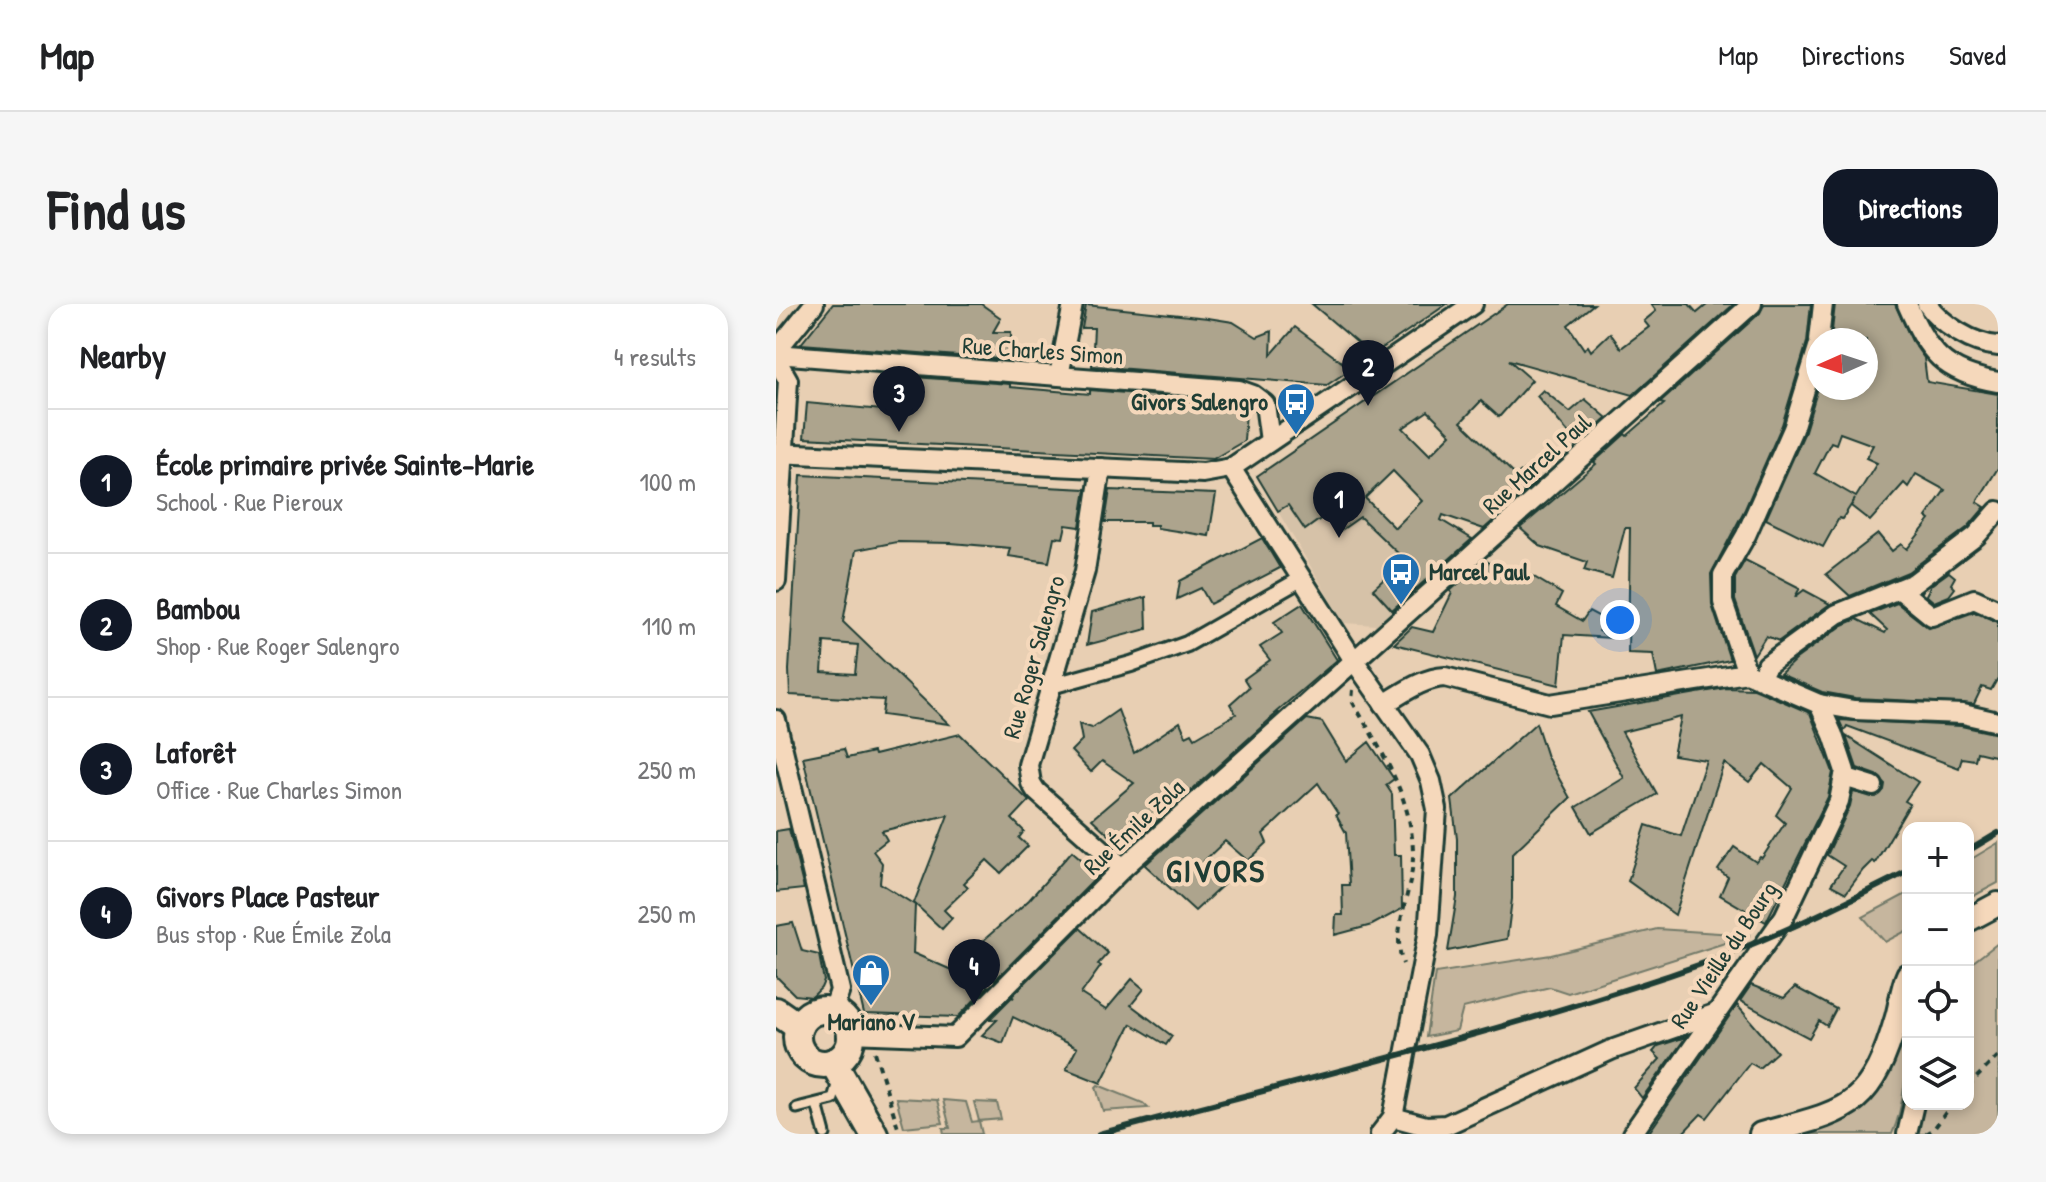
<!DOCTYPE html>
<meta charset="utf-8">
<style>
:root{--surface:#fff;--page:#f6f6f6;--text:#202124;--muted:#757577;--line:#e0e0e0;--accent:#111827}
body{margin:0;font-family:"Patrick Hand",sans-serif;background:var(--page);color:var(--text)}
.controls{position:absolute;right:24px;bottom:24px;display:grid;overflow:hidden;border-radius:16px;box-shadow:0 4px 12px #0003}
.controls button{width:72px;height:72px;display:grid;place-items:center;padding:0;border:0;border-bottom:2px solid var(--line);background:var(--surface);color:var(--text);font:40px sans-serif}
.compass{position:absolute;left:1030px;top:24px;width:72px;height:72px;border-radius:50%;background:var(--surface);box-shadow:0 4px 12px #0003;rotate:267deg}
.you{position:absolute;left:844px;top:316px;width:28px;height:28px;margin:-20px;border:6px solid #fff;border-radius:50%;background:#1a73e8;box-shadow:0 0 0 12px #1a73e833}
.badge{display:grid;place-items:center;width:52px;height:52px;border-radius:50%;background:var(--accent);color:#fff;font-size:26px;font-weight:700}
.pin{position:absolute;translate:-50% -66px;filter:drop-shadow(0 2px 4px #0008)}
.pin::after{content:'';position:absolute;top:42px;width:28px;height:24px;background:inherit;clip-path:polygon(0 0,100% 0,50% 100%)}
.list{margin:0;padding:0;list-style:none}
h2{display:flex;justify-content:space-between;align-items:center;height:104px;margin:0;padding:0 32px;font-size:34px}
h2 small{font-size:26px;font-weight:400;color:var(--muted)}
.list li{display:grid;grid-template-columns:52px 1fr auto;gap:24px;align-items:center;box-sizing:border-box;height:144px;padding:0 32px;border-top:2px solid var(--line)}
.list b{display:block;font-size:30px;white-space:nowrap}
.list p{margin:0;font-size:26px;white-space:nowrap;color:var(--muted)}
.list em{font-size:26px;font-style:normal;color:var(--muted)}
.icon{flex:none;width:44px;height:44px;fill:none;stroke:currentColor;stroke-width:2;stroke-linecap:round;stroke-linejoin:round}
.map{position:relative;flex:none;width:1222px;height:830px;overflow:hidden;border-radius:24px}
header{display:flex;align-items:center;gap:48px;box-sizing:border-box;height:112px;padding:0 40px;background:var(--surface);border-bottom:2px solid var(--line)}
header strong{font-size:38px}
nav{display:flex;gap:44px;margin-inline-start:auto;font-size:28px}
.intro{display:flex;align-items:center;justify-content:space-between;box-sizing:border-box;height:192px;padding:0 48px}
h1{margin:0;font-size:56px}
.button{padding:20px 36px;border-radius:24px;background:var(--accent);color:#fff;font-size:28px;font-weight:700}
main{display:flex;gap:48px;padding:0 48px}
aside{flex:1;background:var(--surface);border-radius:24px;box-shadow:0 4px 12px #0003}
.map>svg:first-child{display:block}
.built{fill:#d6c2a8}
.green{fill:#c6b69e;stroke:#727a69;stroke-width:2}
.building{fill:#ada48d;stroke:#1f3d34;stroke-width:2;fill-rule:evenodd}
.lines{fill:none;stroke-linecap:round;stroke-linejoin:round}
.service-casing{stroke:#1f3d34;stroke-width:15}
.pedestrian-casing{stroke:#1f3d34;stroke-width:20}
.minor-casing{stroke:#1f3d34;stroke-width:24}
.tertiary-casing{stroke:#1f3d34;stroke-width:28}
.secondary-casing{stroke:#1f3d34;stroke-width:32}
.path{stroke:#1f3d34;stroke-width:4;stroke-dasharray:6 6;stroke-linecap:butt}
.service{stroke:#f5d8bb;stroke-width:9}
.pedestrian{stroke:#f5d8bb;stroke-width:14}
.minor{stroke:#f5d8bb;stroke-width:18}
.tertiary{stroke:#f5d8bb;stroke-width:22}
.secondary{stroke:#f5d8bb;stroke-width:26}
.rail{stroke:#1f3d34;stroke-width:6}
.labels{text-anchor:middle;stroke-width:8;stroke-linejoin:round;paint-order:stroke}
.street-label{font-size:24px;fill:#1f3d34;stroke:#f5d8bb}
.poi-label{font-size:24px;font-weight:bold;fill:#1f3d34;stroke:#f5d8bb;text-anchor:end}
.district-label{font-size:32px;font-weight:bold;letter-spacing:2px;fill:#1f3d34;stroke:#f5d8bb}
</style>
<header>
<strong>Map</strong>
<nav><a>Map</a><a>Directions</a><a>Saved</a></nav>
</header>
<div class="intro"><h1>Find us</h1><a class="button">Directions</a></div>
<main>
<aside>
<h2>Nearby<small>4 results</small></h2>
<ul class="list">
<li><span class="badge">1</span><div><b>École primaire privée Sainte-Marie</b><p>School · Rue Pieroux</p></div><em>100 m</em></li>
<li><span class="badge">2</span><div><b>Bambou</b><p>Shop · Rue Roger Salengro</p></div><em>110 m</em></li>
<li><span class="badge">3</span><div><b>Laforêt</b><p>Office · Rue Charles Simon</p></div><em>250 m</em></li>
<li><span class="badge">4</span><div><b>Givors Place Pasteur</b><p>Bus stop · Rue Émile Zola</p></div><em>250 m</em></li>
</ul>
</aside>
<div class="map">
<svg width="1222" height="830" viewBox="0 0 1222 830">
<rect width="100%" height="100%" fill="#e8cfb3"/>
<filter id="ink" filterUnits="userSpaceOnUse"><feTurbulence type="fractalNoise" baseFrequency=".0125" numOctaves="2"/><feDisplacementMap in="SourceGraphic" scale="16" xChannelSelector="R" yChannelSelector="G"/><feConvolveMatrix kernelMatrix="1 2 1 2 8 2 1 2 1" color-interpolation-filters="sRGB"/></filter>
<g filter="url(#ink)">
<polygon class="built" points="524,142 547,176 651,277 600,321 568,319 481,172"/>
<g class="green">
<polygon points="1222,539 1222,579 1192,595 1192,557"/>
<polygon points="1132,589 1132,626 1109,638 1087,613"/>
<polygon points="881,625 974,631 792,689 774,683 687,704 681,727 650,733 659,669 775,651"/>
<polygon points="1222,639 1222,830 1139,830 1145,816 1146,800 1192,800 1192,662"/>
<path d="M1132 712C1132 746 1130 800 1116 830H1029C1045 825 1063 821 1077 812 1110 792 1121 746 1132 712Z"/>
<polygon points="322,781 367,799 372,804 327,807 320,783"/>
<polygon points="120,794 161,796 167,819 128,823"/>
<polygon points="167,796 190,798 196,818 203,817 198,798 221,799 225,815 203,817 206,830 168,830 167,824 174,824"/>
</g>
<g class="building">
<polygon points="57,0 205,0 225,14 217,28 235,28 235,56 25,40"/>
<polygon points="536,0 671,0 596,51"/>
<path d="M732 0H818L792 21 808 45 812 42 815 47 834 29 845 44 873 23 868 17 880 7 875 0H913L921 9 932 0H958L857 91 733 56 756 76 723 113 705 97 685 118 740 172 749 165 761 177 708 225 667 211 665 216 696 235 616 306 597 285 629 256 584 213 561 229 550 211 529 226 512 201 502 207 481 172ZM652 107 675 130 654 151 627 124ZM617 167 646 197 619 224 589 194Z"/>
<polygon points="988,0 1035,0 1031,38 1006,121 969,205 935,270 936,301 954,356 881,371 877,350 852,349 854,224 849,224 836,274 808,266 811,258 764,242 744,224 820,160 818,158 849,130 851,132 888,100 884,99 984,9"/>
<path d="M1059 0H1119L1136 37 1148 54 1151 78 1222 90V164L1201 198 1209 203 1192 223 1132 268 1074 292 1050 270 1102 230 1116 247 1125 240 1131 245 1154 216 1150 213 1169 186 1140 170 1132 183 1128 179 1094 217 1075 202 1079 195 1066 215 1063 214 1047 243 990 215 1028 130 1042 84H1090V36H1055ZM1064 129 1097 141 1090 154 1101 159 1080 193 1039 169 1055 138 1060 140Z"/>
<polygon points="310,1 432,14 457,18 481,33 496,27 495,51 519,23 575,65 551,81 316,62 318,24 306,24"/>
<polygon points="110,71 234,80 234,83 314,90 314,86 458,98 470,107 468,137 437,155 28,134 31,99 106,106"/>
<polygon points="767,86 794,108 809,95 831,114 802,140 761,92"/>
<path d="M25 171 310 185 304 223 290 221 287 234 278 233 273 258 232 252 234 244 175 239 121 238 80 246 67 318 173 420 106 411 108 396 14 391 13 366ZM48 338 82 341 79 370 46 368Z"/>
<polygon points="334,186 440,190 433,232 381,224 381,221 373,221 373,218 329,218"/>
<polygon points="486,234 504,264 434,300 425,284 401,295 404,277"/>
<polygon points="709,256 737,274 743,264 786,290 780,302 806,317 813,307 826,314 823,327 835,334 788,331 783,381 618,340 636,323 657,328 676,289 674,287"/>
<polygon points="969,256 1024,284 1019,293 1028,286 1054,300 1003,337 990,332 978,351 959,296 959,274"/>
<polygon points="1173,268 1179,273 1175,280 1179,284 1173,292 1158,298 1150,291 1155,281"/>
<polygon points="370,293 371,325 311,341 316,308"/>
<polygon points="1121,299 1153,324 1198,308 1222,318 1222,374 1215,386 1206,383 1198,400 1079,394 1046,388 1004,370 1020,355 1067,321 1081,315 1109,329 1111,326 1094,310"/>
<polygon points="526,300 561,356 499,409 501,409 349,546 316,515 358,479 326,457 315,468 295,447 306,436 303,420 316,424 342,406 358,449 404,418 410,432 416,429 419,434 460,410 454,400 473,383 468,375 494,356 484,343 506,329 498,318"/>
<polygon points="950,384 978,385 1034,409 1057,468 1052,493 990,618 944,591 952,573 942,566 958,543 980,558 984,553 986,554 1009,519 1000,511 1016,484 988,460 973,478 948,459 899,611 852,577 870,521 905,532 930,456 897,451 905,413 846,428 881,490 815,529 800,503 848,474 812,408"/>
<polygon points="531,415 546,418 570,457 593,438 618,475 610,481 616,490 618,551 625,551 626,605 596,621 559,631 560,611 567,611 566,581 573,581 570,529 560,511 562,510 542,479 487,530 491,539 472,557 449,537 428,557 448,580 419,607 369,561"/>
<polygon points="1063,416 1185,422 1222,430 1222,453 1201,448 1199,456 1186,454 1183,464 1071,422 1068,427"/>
<polygon points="760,419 771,453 794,494 736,550 736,595 731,635 672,647 681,593 681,535 676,495"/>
<polygon points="184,430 253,497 236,515 248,527 243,534 252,542 225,569 211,556 188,579 192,583 168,606 176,614 166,625 138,599 172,511 106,527 111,536 97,547 106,559 104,579 139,601 137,649 212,682 182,713 88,710 27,453 68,445 71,454 97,448 98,451"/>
<polygon points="1070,432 1142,478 1129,497 1134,500 1099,559 1096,557 1087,566 1070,589 1055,581 1068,562 1051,551 1074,502 1077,488 1100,493 1108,486 1109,480 1101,471 1081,464"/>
<polygon points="13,525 28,585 0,588 0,527"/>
<polygon points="296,547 323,571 219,676 192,650 253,596"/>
<polygon points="17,619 26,647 43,651 48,677 45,684 36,693 19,691 0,672 0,622"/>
<polygon points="304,624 332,649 322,660 325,662 305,690 330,706 356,675 368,685 355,701 396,732 390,741 355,720 325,779 290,765 301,744 237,713 227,739 206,731 221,716 214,715 236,693 238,694 236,692"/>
<polygon points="975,681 1008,694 1019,683 1060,705 1051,722 1043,717 1033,734 964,697"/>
<polygon points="961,701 1001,748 983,764 974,759 931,814 925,810 906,830 872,830"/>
<polygon points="910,733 866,794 858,784 884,755 877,748 882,742"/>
</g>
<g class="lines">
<g class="service-casing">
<g id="service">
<polyline points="41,800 49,830"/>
<polyline points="21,804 57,795 61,781 58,777"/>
</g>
</g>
<g class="pedestrian-casing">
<polyline id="pedestrian" points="275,382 355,360 411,340 525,275"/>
</g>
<g class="minor-casing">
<g id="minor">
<path d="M1131 0C1152 48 1167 69 1222 78"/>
<path d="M1151 0C1166 21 1196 40 1222 42"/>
<polyline points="1043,36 1047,0"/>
<polyline points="0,47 38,0"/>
<polyline points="0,50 463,86 477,91 489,100 494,137"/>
<polyline points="0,55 12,76 0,277"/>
<polyline points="283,72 297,0"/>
<polyline points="0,149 427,169 455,164 697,0"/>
<polyline points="325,164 309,267 252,461 255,479 260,487 347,564"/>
<polyline points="455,164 577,355 644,451 655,477 661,505 652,631 617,813 604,830"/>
<polyline points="1123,285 1156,312 1198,295 1222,306"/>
<polyline points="971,369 947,298 947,271 970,231 1017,125 1042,43"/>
<polyline points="984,374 991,361 1061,310 1138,279 1200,232 1222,207"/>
<path d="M608 400C627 389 647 374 669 373L774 400 971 369 1043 400 1078 406 1187 410 1222 418"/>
<polyline points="0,416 64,686 57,707"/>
<polyline points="1068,473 1097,482"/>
<polyline points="74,729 179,733 347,564 976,0"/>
<polyline points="617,813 650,822 670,821 835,746 938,710"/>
<polyline points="856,830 1008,613 1063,497 1069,467 1057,431 1043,400"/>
<polyline points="1131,830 1138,800"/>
</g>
</g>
<g class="tertiary-casing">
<g id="tertiary">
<polyline points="1192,616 1222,600"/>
<path d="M985 830C1072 806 1094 807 1121 713 1125 699 1126 684 1132 671"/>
</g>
</g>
<g class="secondary-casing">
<g id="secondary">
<circle cx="48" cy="733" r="27"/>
<polyline points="0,707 23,723"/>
<polyline points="57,758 98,830"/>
</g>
</g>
<g class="path">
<path d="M577 386 576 397C604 445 637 493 637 551 637 590 614 623 627 660"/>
<polyline points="99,748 124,830"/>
<polyline points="1192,782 1222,752"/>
<polyline points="1150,830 1157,826 1176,800"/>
</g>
<use href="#service" class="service"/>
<use href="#pedestrian" class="pedestrian"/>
<use href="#minor" class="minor"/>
<use href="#tertiary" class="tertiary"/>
<use href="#secondary" class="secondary"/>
<g class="rail">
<polyline points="1192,547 1222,529"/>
<path d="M323 830C514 779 707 733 894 671 976 644 1055 606 1132 567"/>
</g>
</g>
</g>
<defs>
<g id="bus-pin" transform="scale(2)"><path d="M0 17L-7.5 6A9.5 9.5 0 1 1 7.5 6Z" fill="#1f6fb2" stroke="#f5d8bb"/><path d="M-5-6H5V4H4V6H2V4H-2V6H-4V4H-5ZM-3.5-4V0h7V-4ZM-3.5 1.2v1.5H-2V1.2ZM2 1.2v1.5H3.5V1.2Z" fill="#fff"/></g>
<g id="shop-pin" transform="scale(2)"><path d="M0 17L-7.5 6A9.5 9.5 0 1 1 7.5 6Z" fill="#1f6fb2" stroke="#f5d8bb"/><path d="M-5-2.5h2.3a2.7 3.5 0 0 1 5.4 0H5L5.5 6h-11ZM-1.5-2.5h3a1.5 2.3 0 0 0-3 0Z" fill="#fff"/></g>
</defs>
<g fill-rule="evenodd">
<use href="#bus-pin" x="520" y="98"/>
<use href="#bus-pin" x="625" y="268"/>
<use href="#shop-pin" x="95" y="669"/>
</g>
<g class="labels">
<g class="street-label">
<text transform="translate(267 47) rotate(4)" y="8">Rue Charles Simon</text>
<text transform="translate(761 160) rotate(-42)" y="8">Rue Marcel Paul</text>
<text transform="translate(258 353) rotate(-74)" y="8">Rue Roger Salengro</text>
<text transform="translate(358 523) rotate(-43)" y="8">Rue Émile Zola</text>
<text transform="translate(948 651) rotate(-56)" y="8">Rue Vieille du Bourg</text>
</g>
<g class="poi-label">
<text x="492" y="106">Givors Salengro</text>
<text x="653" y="276" text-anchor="start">Marcel Paul</text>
<text x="95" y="726" text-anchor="middle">Mariano V</text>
</g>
<g class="district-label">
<text x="440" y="578">GIVORS</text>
</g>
</g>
</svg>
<div class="controls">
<button>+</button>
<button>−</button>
<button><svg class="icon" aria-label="locate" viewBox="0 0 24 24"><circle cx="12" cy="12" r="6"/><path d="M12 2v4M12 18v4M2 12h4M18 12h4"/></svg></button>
<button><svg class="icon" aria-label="layers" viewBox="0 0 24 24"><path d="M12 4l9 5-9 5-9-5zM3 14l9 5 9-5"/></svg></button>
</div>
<svg class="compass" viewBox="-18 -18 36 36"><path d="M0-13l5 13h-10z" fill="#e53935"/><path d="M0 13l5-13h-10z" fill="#757577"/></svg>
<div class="you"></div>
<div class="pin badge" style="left:563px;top:234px">1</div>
<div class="pin badge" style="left:592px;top:102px">2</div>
<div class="pin badge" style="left:123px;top:128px">3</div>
<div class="pin badge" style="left:198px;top:701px">4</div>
</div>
</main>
